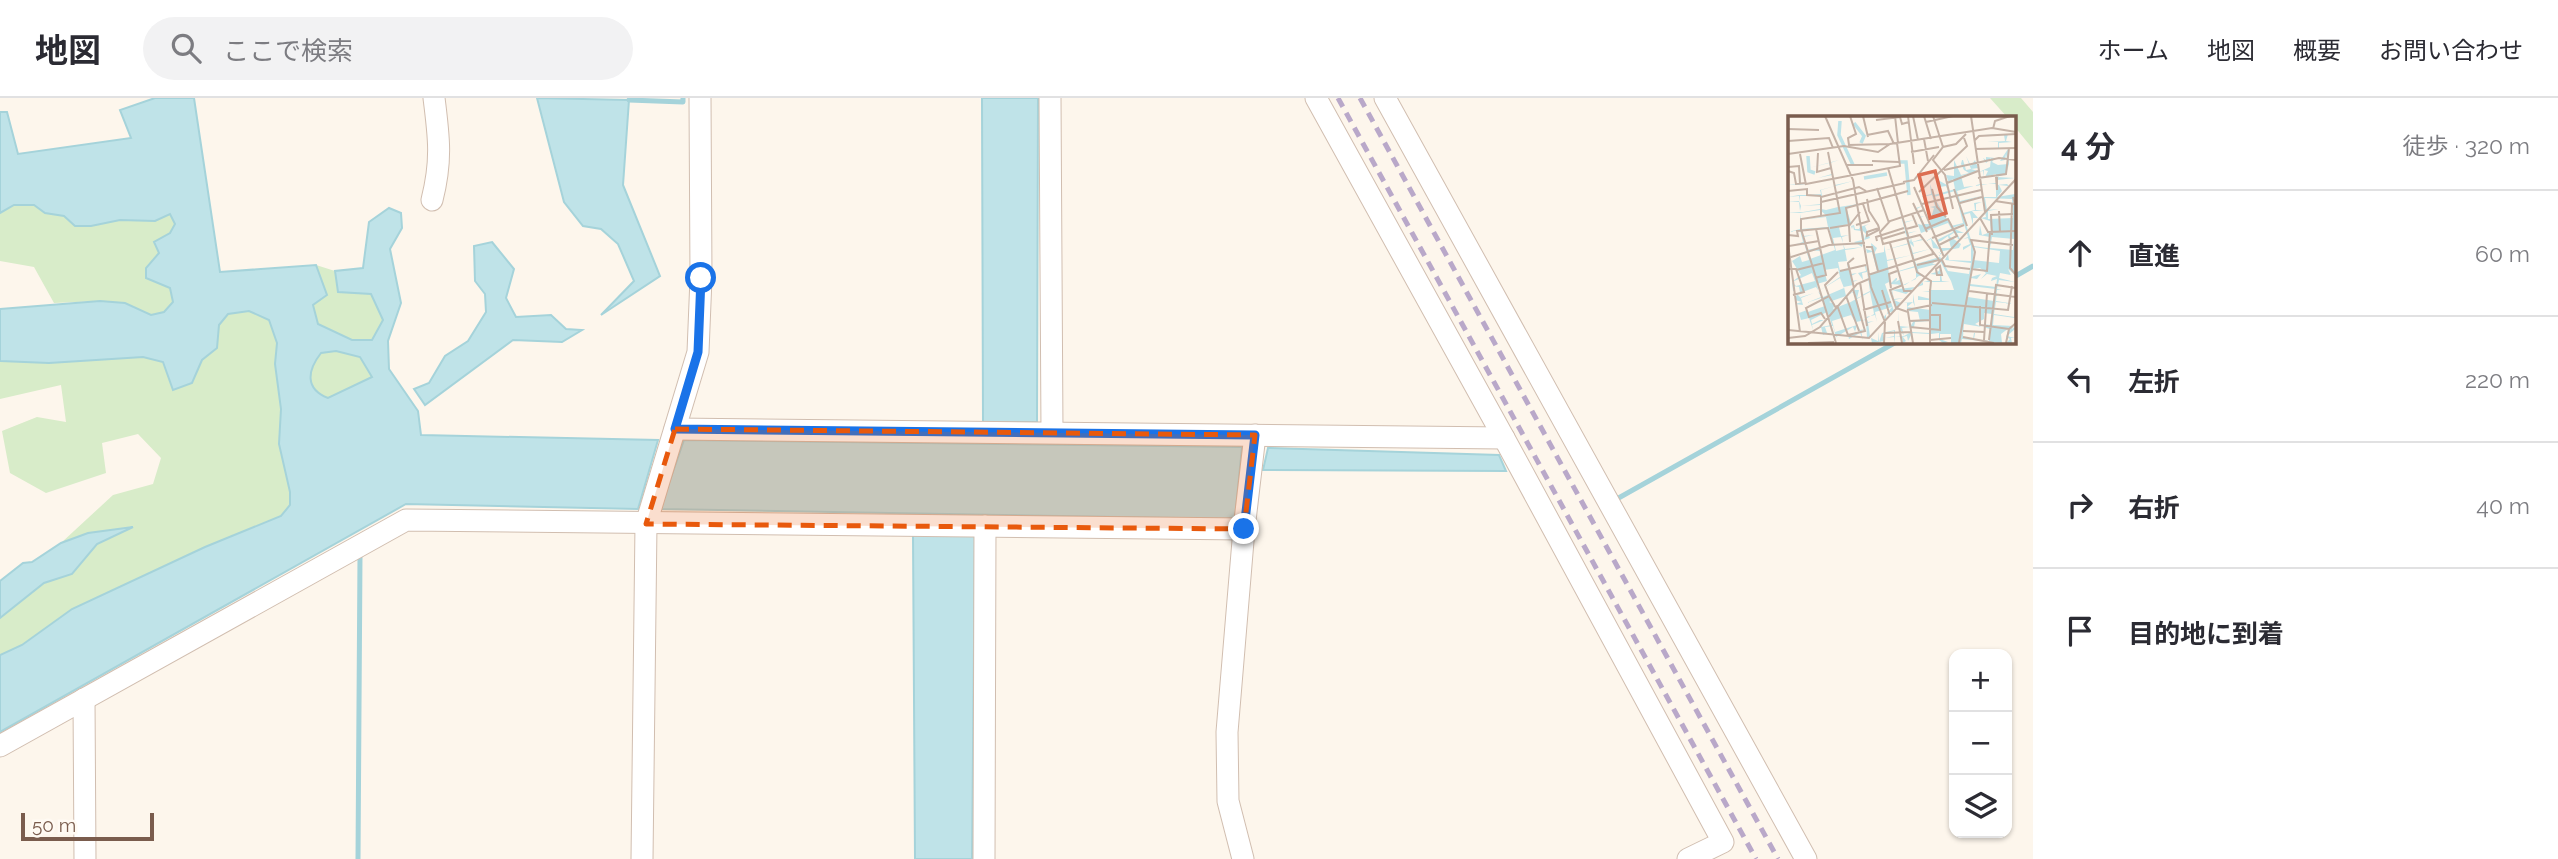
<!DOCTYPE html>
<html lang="ja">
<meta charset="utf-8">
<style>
:root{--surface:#fff;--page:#f2f2f3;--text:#2b2b33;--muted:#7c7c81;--line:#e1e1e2}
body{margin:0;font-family:Raleway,"Noto Sans JP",sans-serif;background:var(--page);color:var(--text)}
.controls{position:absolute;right:21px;bottom:21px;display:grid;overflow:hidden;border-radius:14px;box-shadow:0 2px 5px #0004}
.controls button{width:63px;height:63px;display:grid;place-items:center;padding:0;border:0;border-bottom:2px solid var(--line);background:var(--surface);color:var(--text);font:35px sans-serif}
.scale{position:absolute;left:21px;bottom:18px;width:133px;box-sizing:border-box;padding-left:7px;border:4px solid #7a5c4d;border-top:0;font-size:19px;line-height:24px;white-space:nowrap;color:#7a5c4d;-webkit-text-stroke:5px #fffaf3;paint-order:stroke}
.stop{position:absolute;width:21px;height:21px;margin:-16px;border:5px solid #1a73e8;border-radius:50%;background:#fff}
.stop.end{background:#1a73e8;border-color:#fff;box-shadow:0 2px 7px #0008}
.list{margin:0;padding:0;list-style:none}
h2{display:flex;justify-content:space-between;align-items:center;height:91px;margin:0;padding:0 28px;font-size:30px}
h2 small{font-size:23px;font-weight:400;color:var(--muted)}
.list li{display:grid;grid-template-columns:46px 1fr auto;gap:21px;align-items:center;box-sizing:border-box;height:126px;padding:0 28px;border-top:2px solid var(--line)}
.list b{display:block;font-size:26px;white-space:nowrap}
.list em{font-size:23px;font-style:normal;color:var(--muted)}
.icon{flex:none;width:38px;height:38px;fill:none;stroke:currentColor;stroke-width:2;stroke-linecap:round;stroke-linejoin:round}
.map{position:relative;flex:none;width:2033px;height:761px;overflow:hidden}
header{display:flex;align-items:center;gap:42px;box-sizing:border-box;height:98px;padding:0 35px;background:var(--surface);border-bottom:2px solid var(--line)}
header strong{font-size:33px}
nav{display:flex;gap:38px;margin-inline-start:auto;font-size:24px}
.search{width:490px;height:63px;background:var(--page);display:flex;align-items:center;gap:18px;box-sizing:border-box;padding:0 24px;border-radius:38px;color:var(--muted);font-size:26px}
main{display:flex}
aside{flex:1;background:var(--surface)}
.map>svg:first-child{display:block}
.green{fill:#d8ecc9}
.water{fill:#bfe3e8;stroke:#a5d3da;stroke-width:2;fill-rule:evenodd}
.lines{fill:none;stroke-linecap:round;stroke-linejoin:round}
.stream{stroke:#a5d3da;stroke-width:5}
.street-casing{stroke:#d1beb0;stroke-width:23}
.street{stroke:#fff;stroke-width:21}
.rail{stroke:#b9a8c9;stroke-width:5;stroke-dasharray:10 7;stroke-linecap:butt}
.route{stroke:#1a73e8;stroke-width:9}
.marked{fill:#e8590c;fill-opacity:0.2;stroke:#e8590c;stroke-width:5;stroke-dasharray:14 9;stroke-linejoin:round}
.inset-river{fill:none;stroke:#bfe3e8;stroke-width:3.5}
.inset-road{fill:none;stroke:#c5b3a7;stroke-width:2}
.view{fill:#dc6d51;fill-opacity:0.15;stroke:#dc6d51;stroke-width:3.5}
.inset-edge{fill:none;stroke:#7a5c4d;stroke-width:3.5}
</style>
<header>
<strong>地図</strong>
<div class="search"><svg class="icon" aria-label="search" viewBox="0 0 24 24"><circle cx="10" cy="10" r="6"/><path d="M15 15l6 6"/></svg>ここで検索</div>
<nav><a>ホーム</a><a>地図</a><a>概要</a><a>お問い合わせ</a></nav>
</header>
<main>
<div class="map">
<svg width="2033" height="761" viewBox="0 0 2033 761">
<rect width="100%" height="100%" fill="#fdf6ec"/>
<g class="green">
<polygon points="1990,0 2021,0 2033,14 2033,51 2014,28 2014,19 2007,19"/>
<polygon points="14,107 34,107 45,115 64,118 91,128 120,122 155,123 170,116 175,126 170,135 160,142 159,155 146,170 146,180 170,190 173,204 164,214 151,217 125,205 100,203 54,205 34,169 0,163 0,115"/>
<polygon points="316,167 335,173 338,194 371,196 383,222 372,242 352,242 318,226 313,207 327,196"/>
<polygon points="249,213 269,222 277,245 275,266 281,311 279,346 290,394 290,407 281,418 205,449 72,511 22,547 0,557 0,520 44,485 72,476 97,446 130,430 88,435 61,445 113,397 153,386 161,360 138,336 102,345 106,375 46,395 10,375 2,333 37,319 66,324 61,287 0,301 0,263 49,265 143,259 163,264 173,292 192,285 202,262 217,250 219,226 228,216"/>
<path d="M336 253 360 259 372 279 329 301C305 291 307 273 321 255Z"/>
</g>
<g class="water">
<path d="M155 0H194L220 174 316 167 327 197 313 207 318 226 352 242H372L383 222 371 196 338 194 335 173 363 170 369 124 389 110 401 115 402 130 390 151 401 205 388 243 389 271 418 313 421 337 658 342 638 411 406 406 0 634V557L22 547 72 511 205 449 281 418 290 407V394L279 346 281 311 275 266 277 245 269 222 249 213 228 216 219 227 217 250 202 262 192 285 173 292 163 264 143 259 49 265 0 263V211L100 203 125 205 151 217 164 214 173 204 170 190 146 180V170L159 155 154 144 170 135 175 126 170 116 155 123 120 122 91 128H75L64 118 45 115 34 107H14L0 115V14H7L18 56 131 40 120 12ZM336 253 360 259 372 279 328 300C305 291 307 273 321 255Z"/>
<polygon points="537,0 629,2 623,87 660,178 601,217 634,183 618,146 601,131 583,128 564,104"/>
<polygon points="982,0 1038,0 1037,324 983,324"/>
<polygon points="492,144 514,171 506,200 516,219 551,217 566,231 582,232 562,244 513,242 425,307 414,291 429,285 445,258 468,243 486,214 485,196 475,183 474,148"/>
<polygon points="684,342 1242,349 1235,421 660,411"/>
<polygon points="1268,350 1499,357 1506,373 1263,372"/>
<polygon points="133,429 97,446 72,476 44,485 0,520 0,483 23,465 32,464 61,445 88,435"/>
<polygon points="913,437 975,438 972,761 915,761"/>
</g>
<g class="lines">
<g class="stream">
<polyline points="629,2 683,4 683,0"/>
<polyline points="2014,179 2033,168"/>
<polyline points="1615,402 1898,243"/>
<polyline points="358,761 360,457"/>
</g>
<g class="street-casing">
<g id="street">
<polyline points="1050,0 1052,334"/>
<polyline points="1316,0 1504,340 1723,744 1688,761"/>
<polyline points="1385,0 1806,761"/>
<path d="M432 102C442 63 439 39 434 0"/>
<polyline points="675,331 1504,340"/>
<polyline points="84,601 85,761"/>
<polyline points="0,648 406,422 1244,431"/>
<polyline points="642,761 646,426 698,254 701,180 700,0"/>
<polyline points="984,761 985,428"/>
<polyline points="1243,761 1228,703 1227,634 1244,431 1255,337"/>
</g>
</g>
<use href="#street" class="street"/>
<g class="rail">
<polyline points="1338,0 1756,761"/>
<polyline points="1360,0 1778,761"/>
</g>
</g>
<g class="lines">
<polyline class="route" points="701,180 698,254 675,331 1255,337 1244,431"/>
</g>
<path class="marked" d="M675 331 1255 337 1244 431 646 426Z"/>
<g transform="translate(1788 18)">
<rect width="228" height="228" fill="#fdf6ec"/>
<path d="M220 18 218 25 224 26 211 27V33H220L221 48 218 58 208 61 227 62 209 64V69L219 68 221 70 211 69 214 75 209 81 227 78V159L220 153 223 159 212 157 211 162 227 166 211 164 209 173 214 174H209L208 185 227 188 208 186 206 198 226 201 227 191V202L206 199 205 209 225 210 224 214 226 211 227 213 219 220 227 222H223L224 227H218L222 223 218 221 221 212 213 218 214 227 174 223 173 227H163V218H152V223L160 226 155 227 151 224V217L143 218 142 227H135H141L142 218 124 217V224L123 219 120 225 119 220 115 221 118 225 115 227 114 221H107V227L106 221 97 222 106 220V215L95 218 97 225 84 227 83 222 90 225V216L91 226 94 217 107 214V197V221L116 220 111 211 110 194H118H110L111 205H121H111V210L122 211 114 212 116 220 123 216 142 217V205L127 206 126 211H122L125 206 122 205H132L130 196 120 195 125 192 119 194V187H115L125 186V178L127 191 125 186 119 191 143 194 142 184H130V180L143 183V176L134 175H143L142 166H135V169L129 171 135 166 140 165 134 158 117 169 102 168 103 174 127 171 118 178 104 174 106 183 116 182 106 184 113 187 109 191H108L101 166 97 168 106 195 98 198V203L95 202 104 191 87 196 89 206 87 199 78 201 80 206 86 205 80 207 82 220 79 222 78 204 68 206 72 214 78 213 73 215 75 224 69 209 67 216 72 217 61 223 60 219 68 218 65 211 48 221 45 210 37 211 39 217 35 219 33 211 44 209 42 203 37 205 42 202 39 196 23 204 24 208 32 204H36L24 209 25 214 21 202 13 204 11 197 19 194 15 189 20 196 37 190 33 182 18 187 33 181 30 175 35 181 56 172 52 162 31 175 52 161 50 152 36 154 39 165 29 168 30 174 28 171 12 177 13 181 26 177 13 182 15 189 7 188 14 186 7 184 9 178 13 182 11 171 5 170 7 175H5L4 166 8 170 27 165 24 157 4 166 13 159 4 145 12 140 14 146 21 144 16 127 8 128 15 126 12 114 0 116 12 113V104H0H12V98L13 104 39 100 32 94 12 97 0 96H15L32 93V89L13 90 12 95 11 86H0L11 85V80L0 81 11 79 10 69H0L12 68 11 46 13 68H18L10 69 11 79H19V73L20 79 33 78 32 74 47 70 44 59 30 62 44 58 41 47 21 52 51 44 42 47 44 58 57 55 44 58 47 69 65 65 33 74 34 80H12L11 85 13 90 33 88 34 81 33 93 38 94 50 91 49 77 51 91 70 88 63 91 65 104 63 91H58L63 107 51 111 53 120 61 119 54 121 55 127 53 121 45 122 48 135 56 133 55 128 57 133 74 131 66 126 74 124 73 115 66 114 65 110 64 113 63 110 66 109 67 113H71L72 111 81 108 77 110 82 122 76 124 78 118 74 114 76 121 74 131 65 133 66 138 65 133 57 134 59 145 50 146 52 155 60 153 59 147 66 140 60 147 63 158 69 157 63 160 64 165 70 164 65 166 67 174H71L69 182 74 180 72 171 74 179 82 175 79 156 74 157 75 164 70 157 78 155 77 150H78L83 172 82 159 89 155 84 136 79 137 78 133 84 135 83 127 89 132 86 138 96 136V129L97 134 103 133 102 127 104 132 121 127 117 116 95 123 117 115 112 96 116 106 126 104 116 107 119 117 129 115 119 118 122 126 123 122 124 126 134 123 135 124 125 126 126 131 122 127 125 137 142 133 125 138 128 148 152 141V133L145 132 143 123 138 125 143 122 151 132H163L160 120 153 125 150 126 149 124 165 116 160 107 133 117 126 97 130 108 134 109 128 92 134 90 129 93 132 101 136 100 132 102 134 108H141L146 92 142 91 147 90 144 79 132 81 143 78 142 68 146 79 160 75 158 70 152 71 150 64 159 69 160 75 167 73 165 63 161 67 158 59 166 60V44L173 59 181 57 176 54 173 48 174 44H175L178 54 183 53 178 40 183 50 187 44 190 52 183 53 190 55 173 60 176 71 208 67V58L197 61 200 55 196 54 195 61V55L191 56 202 51 203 42 198 47 195 42 198 44V41L207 42 204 46 210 49 220 48 218 38 217 44 212 45 220 33H189H210V26H199L217 25 216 19H197ZM192 68H208V81H194L198 101 193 102 202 105 203 116 194 119 192 109 191 119 202 121 200 132 185 130 175 99 182 97 185 109V102H190L184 95H196L188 94V88L194 86 186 87 187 94 175 97 172 87 193 80 172 85 169 75ZM167 75 175 107 163 110 146 81ZM197 82 224 83 225 102 200 103V95L211 93 199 94ZM38 101 40 111 13 113V104ZM176 108 180 121 175 123 180 122 182 128 175 131V134L183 129V145L161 144 160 138 157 144 183 147 181 158 160 155 151 139 154 137 150 136 171 132 173 128 161 120 167 116 170 123H172L169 117H176L164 112ZM41 112 47 134 22 143 19 134 33 135 31 125 43 123 31 125 29 120 32 131 19 134 15 121 26 119 15 120 14 114ZM204 121 226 123 225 134 202 132ZM121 128 124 139 99 144 97 134ZM186 131 212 135 211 147 185 144ZM124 139 127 150 101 158 99 145ZM151 143 163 165 166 174H143V166H162L154 165 152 150 151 155 142 158 152 159V165H141L131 158 130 153 149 148H144ZM128 151V163L115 169 113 163 107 166 109 164V162H108L102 168V158ZM192 152 198 157 193 163 199 158 209 160 204 162 203 165 209 163 208 171 182 168 183 162 189 163 193 158 183 161 184 153ZM65 169 66 175 61 178 66 176 68 183 61 187 60 184 59 180 60 187 45 193 47 188 41 186 58 180 56 171ZM182 170 208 173 206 185 180 181ZM82 176 84 186 75 188 84 186 86 198 74 205 69 183ZM196 197 204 198 203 209 195 208 203 210 195 211 202 213 201 225 186 223 187 217 193 216 186 217 185 223 175 221 176 208 194 211 187 208 196 203ZM63 199 69 209 47 216 44 205Z" fill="#bfe3e8" fill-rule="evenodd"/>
<path class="inset-river" d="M52 5 51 19 65 49M66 7 76 20 73 27M20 40 21 55 27 57M111 46H118L121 79M76 62 99 58"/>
<path class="inset-road" d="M37 0 65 64 83 171 97 206M75 0 80 21M107 0 110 27M120 0 126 48M125 0 130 24M136 0 143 23M145 0 155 31M183 0 197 96M88 4 112 1 114 8 121 6M138 6 165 0M0 13 31 14M205 13 207 5 222 0M79 19 100 15 106 28M136 23 140 45M187 24 191 20 228 18M0 25 41 22 45 32M60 29 102 28M61 29 60 22 68 18 62 0M188 33 228 32M40 36 52 97 13 103V113L48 227M123 36 151 31M30 37 29 56 43 52M0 38 56 30 90 36 102 28 204 12 228 16M12 38 18 69M84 45 111 46M59 49H85M0 51 11 50 12 68M100 52 121 123M156 54 211 42 228 44M0 55 6 57 8 68 18 67M208 61 209 74V61M190 62 218 58 221 32M115 66 126 64 146 39M159 67 190 55M18 68 112 50 109 27M126 71 156 141M89 72 101 107M144 73 149 91 158 101M166 73 179 110M0 75 19 73V79L33 80M131 76 179 30 176 22M79 83 81 95 90 109 91 112V114L79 120V116L91 112M207 85 227 88 225 81M33 86 117 67M125 87 139 116M172 87 194 81M134 88 193 74M224 88 222 152 228 159M165 93 157 59 145 44 155 31 168 28 178 18M136 94 102 105 92 116 95 128 119 122 129 156 143 165 142 176M211 95 212 116M33 101V81L71 71 78 75M192 102 200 116 228 115M68 109 81 105 75 88M42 112 61 109 58 92 120 75M118 113 129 110 124 98M137 113 160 103 169 120 151 129M0 119 10 120 9 115 40 112 45 129M204 119 203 99 225 98M120 122 132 119 152 145M144 122 176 109M94 123 117 116M89 125 88 121 116 112M62 126 61 110 72 96M102 127 116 175H125M0 128 12 216M1 130 31 125M78 131H84L90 155M0 142 41 129 77 127M66 142 60 147 66 172M154 144 157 150 182 153M129 149 151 144M152 150 154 159H149L148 153ZM1 153H8L16 176 5 179M183 153 199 155 202 116M8 154 36 147M52 155 78 149M80 159 145 138 144 134M27 162 38 159 28 113M72 166 79 210M115 169 102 174 108 192 120 196 125 227M103 172 101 158 109 155M94 174 102 200M181 175 228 181M41 180 37 169 50 156M58 180 71 215M144 187 220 194 224 170M49 189 60 219 77 215 65 173M192 190V209L221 213M75 194 103 186M119 194 144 189M37 203 33 197 21 201 18 192 41 180 48 192M110 205 114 227M121 205 142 204M122 211 152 214V199H142M0 214 81 222 228 63M175 215 196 216M97 217 124 216M175 221 206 227M0 222 17 220 32 211 69 168 81 163M142 224 163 222M196 224 199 177M201 224 208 169 228 172M20 227 46 226M96 227 97 206M142 227V173M171 227 187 136 183 124 225 129M218 227 221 213 228 207"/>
<path class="view" d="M147 55 158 97 142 102 131 59Z"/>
<rect width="228" height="228" class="inset-edge"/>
</g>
</svg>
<div class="controls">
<button>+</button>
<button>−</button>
<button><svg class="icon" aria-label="layers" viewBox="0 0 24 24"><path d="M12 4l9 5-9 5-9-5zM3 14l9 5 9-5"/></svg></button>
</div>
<div class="scale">50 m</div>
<div class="stop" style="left:701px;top:180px"></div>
<div class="stop end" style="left:1244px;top:431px"></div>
</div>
<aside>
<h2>4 分<small>徒歩 · 320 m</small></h2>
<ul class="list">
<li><svg class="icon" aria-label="ahead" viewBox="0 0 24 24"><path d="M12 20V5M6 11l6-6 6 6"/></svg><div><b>直進</b></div><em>60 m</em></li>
<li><svg class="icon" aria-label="left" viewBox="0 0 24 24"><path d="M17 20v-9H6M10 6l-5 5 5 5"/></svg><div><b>左折</b></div><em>220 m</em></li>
<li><svg class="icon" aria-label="right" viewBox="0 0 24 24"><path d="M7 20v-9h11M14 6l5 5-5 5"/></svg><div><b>右折</b></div><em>40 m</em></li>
<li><svg class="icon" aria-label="arrive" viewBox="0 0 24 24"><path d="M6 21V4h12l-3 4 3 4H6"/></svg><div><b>目的地に到着</b></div></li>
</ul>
</aside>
</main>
